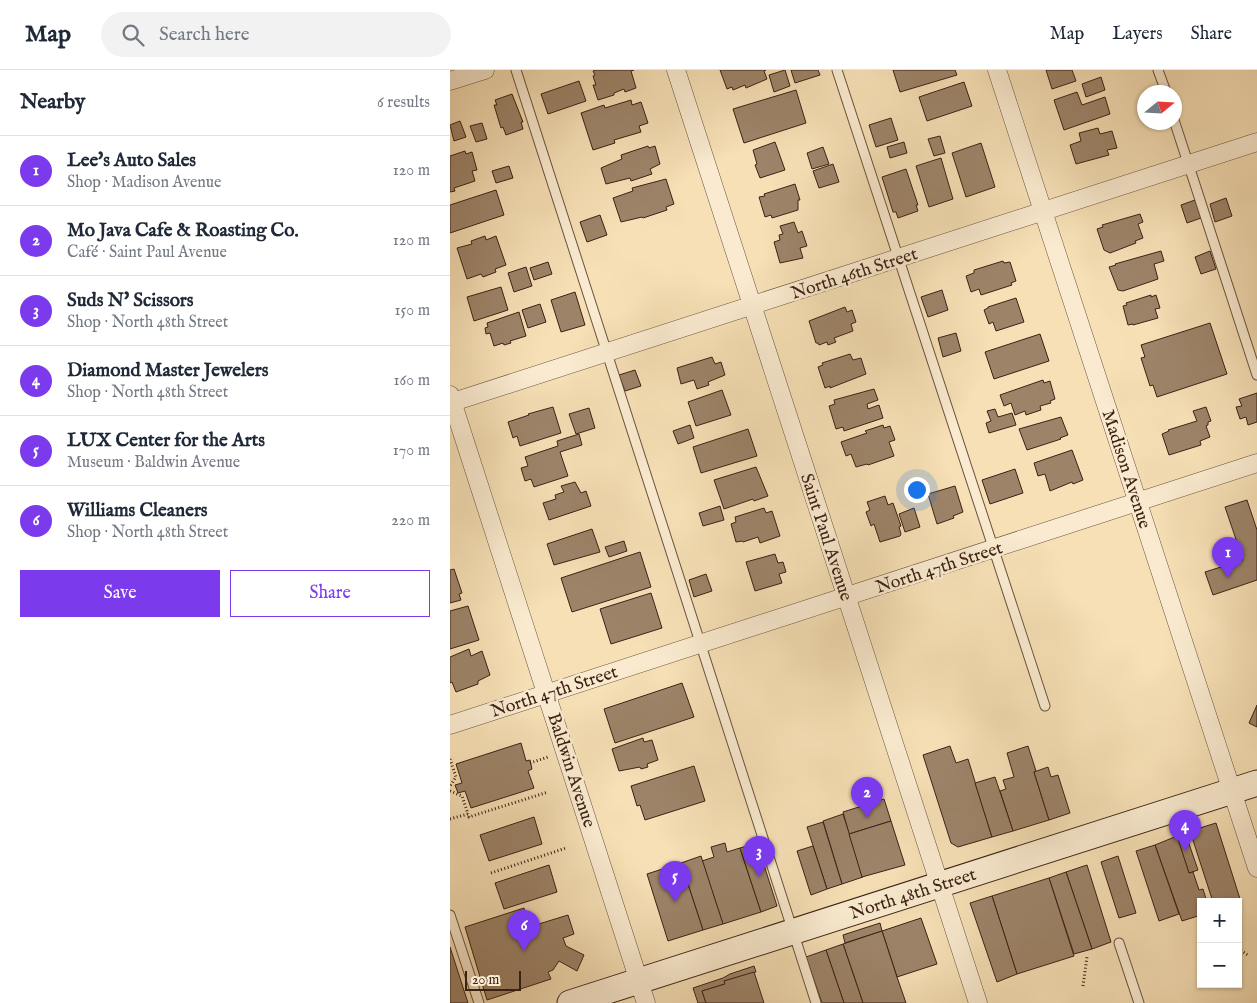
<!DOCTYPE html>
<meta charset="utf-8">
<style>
:root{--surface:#fff;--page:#f2f2f3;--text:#1f2937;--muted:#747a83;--line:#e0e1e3;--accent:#7c3aed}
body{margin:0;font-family:"IM FELL English",serif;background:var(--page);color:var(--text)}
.controls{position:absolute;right:15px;bottom:15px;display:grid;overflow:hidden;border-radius:0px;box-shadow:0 1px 4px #0004}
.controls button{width:45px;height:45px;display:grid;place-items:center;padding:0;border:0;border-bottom:1px solid var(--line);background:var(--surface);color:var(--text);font:25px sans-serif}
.compass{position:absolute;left:687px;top:15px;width:45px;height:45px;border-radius:50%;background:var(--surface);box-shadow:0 1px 4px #0004;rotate:72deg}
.scale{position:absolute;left:15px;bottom:12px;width:56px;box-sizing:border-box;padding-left:5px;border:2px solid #3c2115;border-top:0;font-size:14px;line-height:18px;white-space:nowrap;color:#3c2115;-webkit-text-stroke:4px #faebd0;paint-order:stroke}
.you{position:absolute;left:466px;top:419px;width:18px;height:18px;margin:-12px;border:4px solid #fff;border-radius:50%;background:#1a73e8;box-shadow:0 0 0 8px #1a73e833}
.badge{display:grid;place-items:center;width:32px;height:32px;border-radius:50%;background:var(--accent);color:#fff;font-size:16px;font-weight:700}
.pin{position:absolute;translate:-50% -41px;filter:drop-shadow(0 1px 2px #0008)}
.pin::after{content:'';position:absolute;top:26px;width:18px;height:15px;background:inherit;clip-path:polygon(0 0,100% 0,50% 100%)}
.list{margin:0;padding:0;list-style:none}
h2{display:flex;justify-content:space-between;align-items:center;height:65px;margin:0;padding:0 20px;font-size:21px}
h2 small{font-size:16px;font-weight:400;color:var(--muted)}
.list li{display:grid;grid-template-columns:32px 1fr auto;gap:15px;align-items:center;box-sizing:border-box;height:70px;padding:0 20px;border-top:1px solid var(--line)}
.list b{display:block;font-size:19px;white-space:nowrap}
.list p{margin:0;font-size:16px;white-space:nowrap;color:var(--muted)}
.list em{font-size:16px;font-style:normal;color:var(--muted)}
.actions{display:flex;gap:10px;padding:15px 20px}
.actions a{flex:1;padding:11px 0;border:1px solid var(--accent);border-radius:0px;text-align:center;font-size:18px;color:var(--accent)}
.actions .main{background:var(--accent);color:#fff}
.icon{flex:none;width:28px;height:28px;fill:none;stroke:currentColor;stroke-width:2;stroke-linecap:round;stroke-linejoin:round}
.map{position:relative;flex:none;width:807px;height:933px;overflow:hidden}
header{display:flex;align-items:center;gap:30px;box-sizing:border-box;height:70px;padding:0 25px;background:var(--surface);border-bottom:1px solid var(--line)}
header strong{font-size:24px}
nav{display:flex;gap:28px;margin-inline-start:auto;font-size:18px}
.search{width:350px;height:45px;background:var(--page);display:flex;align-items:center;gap:12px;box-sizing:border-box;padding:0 18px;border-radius:28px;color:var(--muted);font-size:19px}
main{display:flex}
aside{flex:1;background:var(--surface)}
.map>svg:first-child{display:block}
.building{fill:#9d8469;stroke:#3c2115}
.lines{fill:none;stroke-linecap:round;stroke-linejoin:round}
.lane-casing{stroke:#6b513d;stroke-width:11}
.street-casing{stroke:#6b513d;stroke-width:19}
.secondary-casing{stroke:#3c2115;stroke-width:27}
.path{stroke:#3c2115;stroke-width:3;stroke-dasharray:1 2.5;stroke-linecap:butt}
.lane{stroke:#faebd0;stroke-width:9}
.street{stroke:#faebd0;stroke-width:18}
.secondary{stroke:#faebd0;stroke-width:25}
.labels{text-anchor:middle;stroke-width:5;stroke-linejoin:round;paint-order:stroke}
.street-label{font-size:18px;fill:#3c2115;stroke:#faebd0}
</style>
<header>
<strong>Map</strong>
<div class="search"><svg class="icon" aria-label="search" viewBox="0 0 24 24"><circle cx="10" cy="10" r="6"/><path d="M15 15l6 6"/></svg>Search here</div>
<nav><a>Map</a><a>Layers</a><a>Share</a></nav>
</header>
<main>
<aside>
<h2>Nearby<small>6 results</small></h2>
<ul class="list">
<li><span class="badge">1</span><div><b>Lee's Auto Sales</b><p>Shop · Madison Avenue</p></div><em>120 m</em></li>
<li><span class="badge">2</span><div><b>Mo Java Cafe &amp; Roasting Co.</b><p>Café · Saint Paul Avenue</p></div><em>120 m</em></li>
<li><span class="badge">3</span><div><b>Suds N' Scissors</b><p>Shop · North 48th Street</p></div><em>150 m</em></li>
<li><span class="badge">4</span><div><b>Diamond Master Jewelers</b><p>Shop · North 48th Street</p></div><em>160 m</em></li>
<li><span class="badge">5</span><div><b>LUX Center for the Arts</b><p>Museum · Baldwin Avenue</p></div><em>170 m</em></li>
<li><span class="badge">6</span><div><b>Williams Cleaners</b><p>Shop · North 48th Street</p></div><em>220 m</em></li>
</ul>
<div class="actions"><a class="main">Save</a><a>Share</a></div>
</aside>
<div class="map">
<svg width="807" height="933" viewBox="0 0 807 933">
<rect width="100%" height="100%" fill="#f7e0b6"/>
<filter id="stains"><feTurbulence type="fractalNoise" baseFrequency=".004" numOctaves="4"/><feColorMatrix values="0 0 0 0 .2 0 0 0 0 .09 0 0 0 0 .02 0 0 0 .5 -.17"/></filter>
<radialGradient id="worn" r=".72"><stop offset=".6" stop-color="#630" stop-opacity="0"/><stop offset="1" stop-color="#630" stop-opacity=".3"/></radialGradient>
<g class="building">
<polygon points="146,0 184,0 181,1 186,18 175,22 174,19 164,23 164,25 148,30 143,15 146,15 143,6 145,5 143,1"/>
<polygon points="270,0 316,0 314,1 317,9 296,18 295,15 283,20 282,17 277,19"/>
<polygon points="335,0 340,16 324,22 319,5"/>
<polygon points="341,0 368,0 370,5 345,13"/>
<polygon points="443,0 505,0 507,5 450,22"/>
<polygon points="596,0 622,0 626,11 602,19"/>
<polygon points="651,7 655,20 636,27 632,14"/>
<polygon points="129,11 136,31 98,44 91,24"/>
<polygon points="514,12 522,36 477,51 469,27"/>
<polygon points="346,20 356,53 294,73 283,39"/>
<polygon points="627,22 632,35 655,27 660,44 614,60 604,30"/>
<polygon points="62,24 73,52 71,52 73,59 56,65 53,57 51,58 44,35 47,35 45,30"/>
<polygon points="181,30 182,35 191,32 198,53 189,56 191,62 164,70 165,73 143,80 131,43 154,35 155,38"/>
<polygon points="441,48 448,70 426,77 419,55"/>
<polygon points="10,51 16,67 4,71 0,55"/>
<polygon points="32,53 37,69 26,72 20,56"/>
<polygon points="648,58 650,64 662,61 667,78 657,80 659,85 626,94 620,75 631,71 629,63"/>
<polygon points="490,66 495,83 484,86 478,69"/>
<polygon points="325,72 335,100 310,108 305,95 307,94 303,80"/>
<polygon points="454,72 457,83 440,88 437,77"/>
<polygon points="531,73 545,117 516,127 502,83"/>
<polygon points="198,76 199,78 205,76 210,94 200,99 202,104 181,111 180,108 156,114 151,98 172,89 171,85"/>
<polygon points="373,77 379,94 362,99 357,83"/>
<polygon points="15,81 16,84 22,82 27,100 22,101 25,111 4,118 5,121 0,122 0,86"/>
<polygon points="491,88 503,129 479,137 466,96"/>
<polygon points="383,94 389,112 369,118 363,101"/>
<polygon points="59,96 63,108 46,113 42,101"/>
<polygon points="456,99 468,135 466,135 468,141 448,148 446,142 443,142 432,107"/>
<polygon points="216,109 224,134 216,137 217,140 193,148 192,147 171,152 163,128 183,121 182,118"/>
<polygon points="345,114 350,130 348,130 348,140 322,148 321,145 315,147 309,127 315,126 314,124"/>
<polygon points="46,120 54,145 0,163 0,135"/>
<polygon points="776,128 782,146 765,152 760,134"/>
<polygon points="745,130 751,148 737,153 731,135"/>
<polygon points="690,144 693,152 688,154 693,168 685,171 686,173 660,183 654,180 647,159 653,157 652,155"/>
<polygon points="150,145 157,165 137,172 130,152"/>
<polygon points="344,152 348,163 352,161 357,176 350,178 353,188 330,193 324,172 330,170 329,165 333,164 330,156"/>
<polygon points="35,166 36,170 46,166 56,195 45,199 46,202 33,207 31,204 17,209 7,178 22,174 21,171"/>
<polygon points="711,181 714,191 704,194 708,209 673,221 668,220 659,197 666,195 665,194"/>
<polygon points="760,181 766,199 751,204 745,187"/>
<polygon points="553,191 554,193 560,192 566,211 561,213 562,215 531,225 529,219 521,222 516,206 524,203 524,200"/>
<polygon points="98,192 102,204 84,210 80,198"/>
<polygon points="76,197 82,216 64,222 58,203"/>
<polygon points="51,217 58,240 24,251 17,227"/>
<polygon points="492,220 498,240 478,247 471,227"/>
<polygon points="125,222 135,255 111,262 101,230"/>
<polygon points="701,225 701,227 706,225 710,238 705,239 708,248 683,255 683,254 678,255 673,236 677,235 676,233"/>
<polygon points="566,228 574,252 546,261 543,252 539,254 534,240 538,238 538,237"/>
<polygon points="90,234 96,252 78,258 72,240"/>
<polygon points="395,237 397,242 402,240 406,252 401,254 403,261 384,268 386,272 378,275 377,272 369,275 368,273 366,273 359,251"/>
<polygon points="69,242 76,266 60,271 61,273 54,275 53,273 44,276 40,263 36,264 35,258 38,257 37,253"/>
<polygon points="760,253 777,304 707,327 703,315 700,316 691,288 695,287 691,275"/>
<polygon points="506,263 511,281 493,287 488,268"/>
<polygon points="590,264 599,291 544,309 535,282"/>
<polygon points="400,284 403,290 411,288 416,304 380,318 380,316 375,318 368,297 373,295 372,293"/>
<polygon points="262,287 265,294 271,292 275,305 258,312 259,315 247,319 244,310 231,314 227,298"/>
<polygon points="185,300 191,316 175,321 169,305"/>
<polygon points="593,310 594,313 600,311 605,329 600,331 601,333 590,336 591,340 576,345 575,341 565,345 561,333 554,336 550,325"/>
<polygon points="424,319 428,330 417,334 418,339 429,335 433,348 394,361 393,357 386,359 379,336 385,334 384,330"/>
<polygon points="272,320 281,345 246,356 238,332"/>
<polygon points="807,323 807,352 798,355 796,347 790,349 786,337 792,336 789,329"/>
<polygon points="103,337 111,363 70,376 67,366 63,368 58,352 79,345 78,344"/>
<polygon points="756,337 761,351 758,352 758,355 756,356 760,367 750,371 751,375 719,385 712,364 719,361 718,360 747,351 743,341"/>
<polygon points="139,338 145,358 126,364 119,344"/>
<polygon points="545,339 548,347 562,343 566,355 539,363 536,353 541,351 537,341"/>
<polygon points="611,347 618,365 610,368 611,369 577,380 569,359"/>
<polygon points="240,355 244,368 228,374 223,361"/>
<polygon points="433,355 434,358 440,356 445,370 439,372 444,386 418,395 417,394 406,397 401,384 396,386 391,372 417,363 415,361"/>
<polygon points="298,359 307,386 251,403 243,377"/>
<polygon points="129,364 132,375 110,382 118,406 84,417 81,409 75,411 71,398 78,396 75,387 108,376 107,371"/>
<polygon points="622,380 633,410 623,414 622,412 600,421 595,404 588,406 584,393"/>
<polygon points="306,397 318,426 304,431 303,429 274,439 264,410"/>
<polygon points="565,399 573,423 540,434 532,410"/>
<polygon points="125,412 131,423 136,421 141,436 99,450 93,433 106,429 105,425 114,422 111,416"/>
<polygon points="505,416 513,442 503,446 504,448 487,454 478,424"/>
<polygon points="435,426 438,435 443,433 451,456 449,457 451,464 450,466 430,472 424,454 421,456 416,442 420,440 417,432"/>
<polygon points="797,430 807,460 807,510 763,525 755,502 793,490 775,437"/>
<polygon points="270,436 274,450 253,456 249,443"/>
<polygon points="314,438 316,443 322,441 330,466 310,473 308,467 293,472 292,471 286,472 281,454 286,452 285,447"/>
<polygon points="464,438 470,457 455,462 449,444"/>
<polygon points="142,459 150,482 104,495 97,474"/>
<polygon points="174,471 177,481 159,487 155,477"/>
<polygon points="190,482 201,517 122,542 111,508"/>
<polygon points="325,484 328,493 333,492 336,502 329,504 332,513 305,521 296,492"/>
<polygon points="4,499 12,523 9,524 11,530 0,533 0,500"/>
<polygon points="256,504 262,521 244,527 239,510"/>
<polygon points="201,523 212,558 161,574 150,539"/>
<polygon points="18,536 29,570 0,579 0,541"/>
<polygon points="19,579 21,586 32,581 40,605 28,611 28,614 6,622 2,612 0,613 0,587"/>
<polygon points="232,613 244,647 165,673 154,639"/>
<polygon points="807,635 807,657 799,653"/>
<polygon points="193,668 194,672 202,670 208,690 197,694 198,697 191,699 190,697 169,701 162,679"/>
<polygon points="71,673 76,691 80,690 82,699 78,701 84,718 21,738 15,721 8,723 5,715 12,713 6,694"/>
<polygon points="500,676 506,693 518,689 542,767 508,777 501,773 473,685"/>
<polygon points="578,676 586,701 584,702 599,750 563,761 550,721 556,719 553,710 564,707 557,683"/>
<polygon points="244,696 255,731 195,750 190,735 187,736 181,716"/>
<polygon points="598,697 601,707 608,705 620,743 599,750 584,702"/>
<polygon points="545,707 563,761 542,767 525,713"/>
<polygon points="434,729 441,751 399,764 393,742"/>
<polygon points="393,744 413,807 392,814 373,751"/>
<polygon points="84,747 92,774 39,791 30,765"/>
<polygon points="441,751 455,795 412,807 399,764"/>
<polygon points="373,752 392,814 377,819 357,757"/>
<polygon points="766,753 791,832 788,833 763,832 740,761"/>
<polygon points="736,765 748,800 739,803 727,768"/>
<polygon points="727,766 739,803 743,802 749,820 753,819 757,832 751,832 751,845 732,851 705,775"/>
<polygon points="275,773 277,782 290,778 311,842 273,854 252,791 264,787 261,777"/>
<polygon points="307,773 327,836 311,842 290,778"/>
<polygon points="705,775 729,844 709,851 686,781"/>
<polygon points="363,776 377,819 361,825 347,781"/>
<polygon points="251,786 273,854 253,860 231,793"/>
<polygon points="668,786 686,843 669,848 651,792"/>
<polygon points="231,793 253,860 218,871 197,804"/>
<polygon points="99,795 107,822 54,839 45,813"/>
<polygon points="637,795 661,872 642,879 616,802"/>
<polygon points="616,802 642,879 624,884 599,808"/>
<polygon points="599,808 624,886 567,904 542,826"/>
<polygon points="542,826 567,904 547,912 520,833"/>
<polygon points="74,838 79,857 118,845 124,864 113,868 116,876 134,885 127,901 109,891 103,900 98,902 101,909 37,930 15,857"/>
<polygon points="471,848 487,894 447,907 432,861"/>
<polygon points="430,853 432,861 395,873 393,865"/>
<polygon points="432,861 447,907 456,933 413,933 393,874"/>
<polygon points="393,874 413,933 394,933 376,880"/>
<polygon points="0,877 18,933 0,933"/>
<polygon points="376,880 394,933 372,933 356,887"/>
<polygon points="304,896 306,902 274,911 275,914 252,921 256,933 248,933 243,918 273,908 280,904"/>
<polygon points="304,902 314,933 256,933 252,921 275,914 274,911"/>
</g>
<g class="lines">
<g class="lane-casing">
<g id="lane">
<polyline points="66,0 366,933"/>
<polyline points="387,0 595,636"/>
<polyline points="708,0 716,22"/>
<polyline points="724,50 807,305"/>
<polyline points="0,845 29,933"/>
<polyline points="669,873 689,933"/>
</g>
</g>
<g class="street-casing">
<g id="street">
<polyline points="226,0 528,933"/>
<polyline points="547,0 807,798"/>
<polyline points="0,11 35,0"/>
<polyline points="0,325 196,933"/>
<polyline points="0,333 807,72"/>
<polyline points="0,655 807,393"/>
</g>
</g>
<g class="secondary-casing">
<g id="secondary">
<path id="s1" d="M120 933 807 713"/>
</g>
</g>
<g class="path">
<polyline points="0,689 6,707 0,716"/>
<polyline points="80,693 98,687"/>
<polyline points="0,721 12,726 18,744"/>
<polyline points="0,749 18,744 19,747 98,722"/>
<polyline points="41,803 116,778"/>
<polyline points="788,853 790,846"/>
<polyline points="788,878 799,886"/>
<polyline points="633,916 637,887"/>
</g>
<use href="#lane" class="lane"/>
<use href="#street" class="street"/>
<use href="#secondary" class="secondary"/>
</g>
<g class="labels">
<g class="street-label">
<text transform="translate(404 203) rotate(-18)" y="6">North 46th Street</text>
<text transform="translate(677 399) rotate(72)" y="6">Madison Avenue</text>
<text transform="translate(377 467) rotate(72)" y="6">Saint Paul Avenue</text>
<text transform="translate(489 497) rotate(-18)" y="6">North 47th Street</text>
<text transform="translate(104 621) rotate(-18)" y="6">North 47th Street</text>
<text transform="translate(122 700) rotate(72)" y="6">Baldwin Avenue</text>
<text dy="6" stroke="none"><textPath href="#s1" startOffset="360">North 48th Street</textPath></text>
</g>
</g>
<rect width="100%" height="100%" filter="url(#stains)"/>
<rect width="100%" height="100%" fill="url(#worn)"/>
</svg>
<div class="controls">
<button>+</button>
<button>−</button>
</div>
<svg class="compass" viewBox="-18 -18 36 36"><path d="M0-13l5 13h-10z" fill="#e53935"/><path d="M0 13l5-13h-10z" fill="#747a83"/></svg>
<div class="scale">20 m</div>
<div class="you"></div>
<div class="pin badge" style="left:778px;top:508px">1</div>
<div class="pin badge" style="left:417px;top:748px">2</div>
<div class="pin badge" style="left:309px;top:807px">3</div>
<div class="pin badge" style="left:735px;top:781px">4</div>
<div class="pin badge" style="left:225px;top:832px">5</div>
<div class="pin badge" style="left:74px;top:881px">6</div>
</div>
</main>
